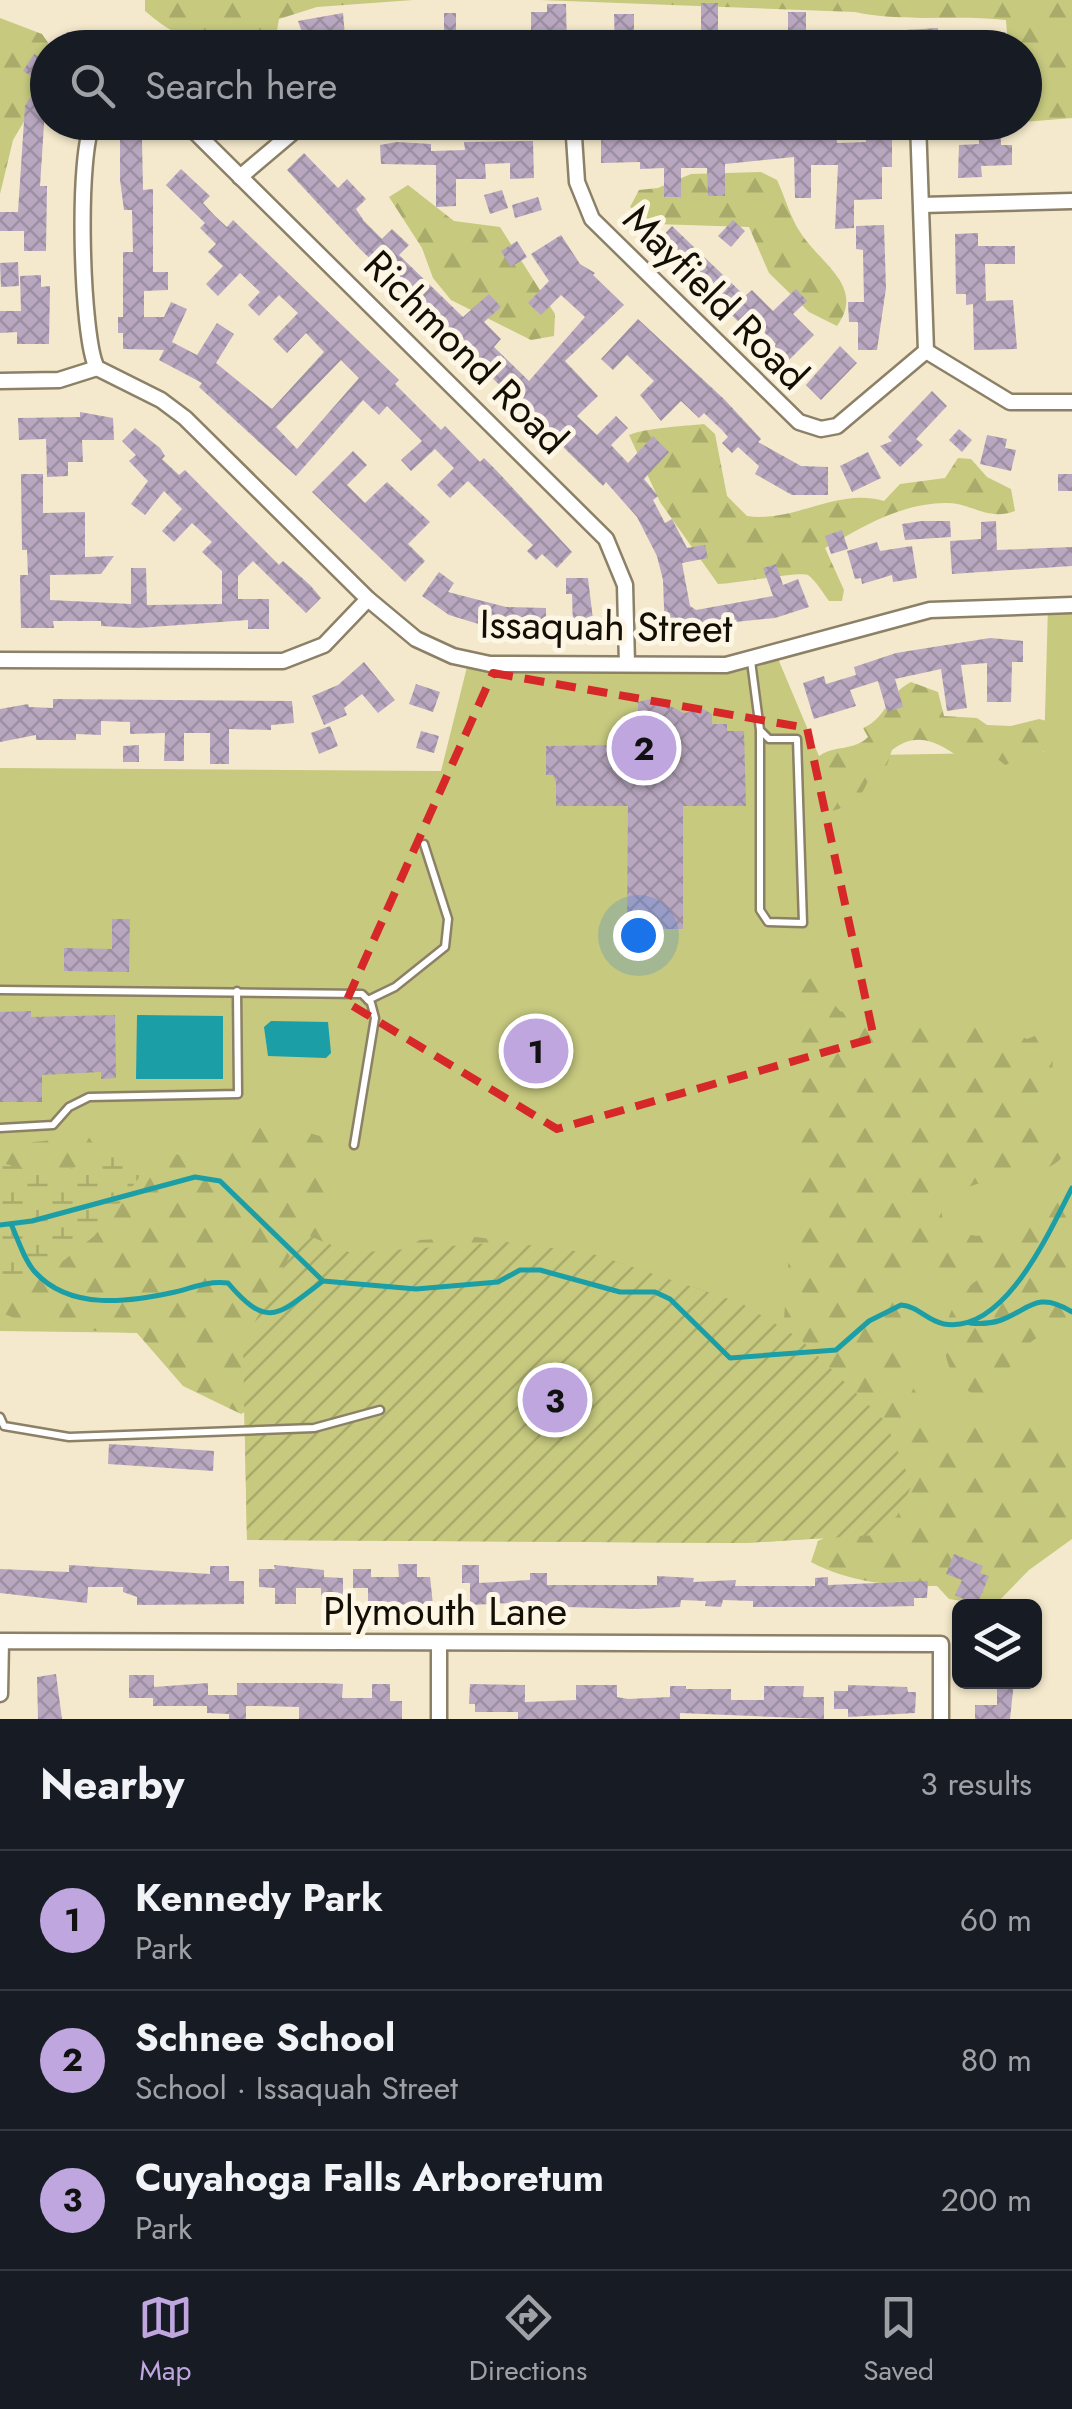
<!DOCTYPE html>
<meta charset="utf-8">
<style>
:root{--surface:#171b24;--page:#242831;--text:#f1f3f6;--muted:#9ea1a6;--line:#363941;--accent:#bfa6de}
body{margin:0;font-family:Jost,sans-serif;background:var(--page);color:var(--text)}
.controls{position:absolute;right:30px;bottom:30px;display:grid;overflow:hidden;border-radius:15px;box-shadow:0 2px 8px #0004}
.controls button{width:90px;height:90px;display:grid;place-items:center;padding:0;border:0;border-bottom:2px solid var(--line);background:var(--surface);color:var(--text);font:50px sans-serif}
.you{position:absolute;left:638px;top:935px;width:35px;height:35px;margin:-25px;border:8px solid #fff;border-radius:50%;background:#1a73e8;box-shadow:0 0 0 15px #1a73e833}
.badge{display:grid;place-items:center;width:65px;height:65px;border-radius:50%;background:var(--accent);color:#111;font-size:32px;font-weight:700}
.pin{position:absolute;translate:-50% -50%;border:5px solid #fff;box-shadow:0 2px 10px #0006}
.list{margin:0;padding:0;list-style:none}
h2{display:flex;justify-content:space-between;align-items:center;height:130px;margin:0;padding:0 40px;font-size:42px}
h2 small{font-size:32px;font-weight:400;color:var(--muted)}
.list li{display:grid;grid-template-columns:65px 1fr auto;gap:30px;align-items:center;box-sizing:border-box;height:140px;padding:0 40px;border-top:2px solid var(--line)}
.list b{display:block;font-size:38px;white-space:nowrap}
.list p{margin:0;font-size:32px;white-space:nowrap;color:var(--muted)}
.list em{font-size:32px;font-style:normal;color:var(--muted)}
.icon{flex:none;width:55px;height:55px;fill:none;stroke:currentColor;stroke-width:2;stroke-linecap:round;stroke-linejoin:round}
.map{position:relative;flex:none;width:1072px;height:1719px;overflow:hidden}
.search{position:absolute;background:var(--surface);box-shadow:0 2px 8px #0004;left:30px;right:30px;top:30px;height:110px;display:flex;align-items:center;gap:25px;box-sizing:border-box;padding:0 35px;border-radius:55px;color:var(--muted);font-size:38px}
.sheet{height:550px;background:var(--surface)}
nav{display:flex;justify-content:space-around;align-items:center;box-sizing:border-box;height:140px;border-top:2px solid var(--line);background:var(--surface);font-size:28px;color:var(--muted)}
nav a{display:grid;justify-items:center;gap:5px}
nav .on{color:var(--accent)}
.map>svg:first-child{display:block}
.green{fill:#c6c97e}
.forest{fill:url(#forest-firs)}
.wetland{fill:url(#wetland-marsh)}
.garden{fill:url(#garden-furrows)}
.water{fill:#1c9ea7}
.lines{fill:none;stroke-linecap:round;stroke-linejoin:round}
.stream{stroke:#1c9ea7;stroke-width:5}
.building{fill:url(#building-cross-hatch);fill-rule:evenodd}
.service-casing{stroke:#8c8167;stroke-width:11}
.minor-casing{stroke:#8c8167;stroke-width:19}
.service{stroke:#fff;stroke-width:6}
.minor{stroke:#fff;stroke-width:14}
.marked{fill:none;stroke:#d62828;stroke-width:8;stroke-dasharray:20 12;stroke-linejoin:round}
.labels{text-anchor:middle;stroke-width:10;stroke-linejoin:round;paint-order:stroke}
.street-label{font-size:40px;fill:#130f05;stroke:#fdf6e5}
</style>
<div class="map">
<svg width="1072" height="1719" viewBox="0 0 1072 1719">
<defs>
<pattern id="forest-firs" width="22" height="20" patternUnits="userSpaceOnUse" patternTransform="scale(2.5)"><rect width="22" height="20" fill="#c6c97e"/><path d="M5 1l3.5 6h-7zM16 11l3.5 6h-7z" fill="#a9ab6b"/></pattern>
<pattern id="wetland-marsh" width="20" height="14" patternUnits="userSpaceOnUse" patternTransform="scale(2.5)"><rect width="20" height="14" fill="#c6c97e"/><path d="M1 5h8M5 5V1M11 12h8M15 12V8" fill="none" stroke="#a9ab6b"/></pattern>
<pattern id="garden-furrows" width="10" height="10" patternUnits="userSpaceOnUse" patternTransform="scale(2.5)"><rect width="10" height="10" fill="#c6c97e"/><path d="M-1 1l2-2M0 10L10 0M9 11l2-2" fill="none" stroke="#a9ab6b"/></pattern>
<pattern id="building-cross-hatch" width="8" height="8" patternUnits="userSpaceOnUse" patternTransform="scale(2.5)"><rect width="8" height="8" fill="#b8a7bf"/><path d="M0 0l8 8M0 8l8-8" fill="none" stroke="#9d8fa3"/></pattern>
</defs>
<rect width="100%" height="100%" fill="#f4e9cc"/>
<polygon class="green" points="1072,604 1072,1492 875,1535 745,1543 247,1540 243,1344 153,1333 0,1331 0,768 441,771 469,659 689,666 776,654 819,756 1044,752 1048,605"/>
<g class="forest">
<path d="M145 0H413L317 7 279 19 274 48C218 48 190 50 145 11Z"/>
<path d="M540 0H1072V118L1024 122V48L1008 47 1006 20C955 14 905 23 855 12Z"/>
<polygon points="0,18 42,34 51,47 48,48 47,83 13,140 0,194"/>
<path d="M761 172 777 180C785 197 790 217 800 232 820 264 866 286 837 326L809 312 769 273 749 227 655 224 630 207 639 190 658 188 691 174Z"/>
<polygon points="408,185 454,221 500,227 555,314 554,336 531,340 451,300 433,278 422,248 389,197"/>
<path d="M704 424 715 434 727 496 747 516C795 523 837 487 884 501L900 484 945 478 958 458 971 459 987 477 1011 489 1015 511C988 521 973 504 948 503 903 502 862 527 825 548L844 590 842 601H829C823 593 816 581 808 575 800 571 735 584 718 584L660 502 629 435C646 428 684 426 704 424Z"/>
<path d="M911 682 938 692 944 716 977 718 987 725 1011 726 1039 719 1055 723 1048 750 1005 765 994 756 968 763C942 746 921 728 892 750L887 765 872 770C863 795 859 803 832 811L815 782 819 756C835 745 854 751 868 737L863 728C887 718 887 694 911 682Z"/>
<path d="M811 978 840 1011 874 1025 997 1026 1027 1039 1055 1028 1048 1130 1055 1147 1071 1136C1069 1178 1007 1175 977 1184 964 1188 951 1194 939 1200L945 1230 977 1236 1001 1230V1236L1011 1242 1043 1215 1054 1185 1072 1174V1363L1064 1333C1027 1328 1003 1370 998 1402 927 1393 930 1300 988 1274L969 1266 931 1273 923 1265 858 1304 909 1294 924 1304 902 1349 906 1377 940 1429C984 1429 1031 1417 1072 1436V1539L1029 1570 994 1606 949 1599 937 1586C893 1586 850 1583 811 1562L818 1541 873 1514 393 1255 420 1240 476 1237 590 1253 741 1303 783 1331 798 1145 796 997 802 983Z"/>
<path d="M274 1123 334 1140 328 1179 345 1189 340 1207 317 1212 351 1264 276 1394 241 1414 183 1386 137 1333 37 1328 0 1312V1282L48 1273 94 1236 167 1151C230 1174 223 1134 274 1123Z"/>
<polygon points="88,1136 99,1152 90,1159 88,1172 66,1179 0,1175 0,1138 16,1144"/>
</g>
<polygon class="wetland" points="142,1153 152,1161 94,1236 47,1273 0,1285 0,1163 53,1174 112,1156"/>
<polygon class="garden" points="302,1233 351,1253 507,1242 590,1253 741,1303 799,1338 885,1421 912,1485 897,1516 875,1535 745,1543 247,1540 243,1344"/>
<g class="water">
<polygon points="137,1015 223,1016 223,1079 136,1079"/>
<polygon points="271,1021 328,1022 331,1053 326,1058 268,1056 264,1027"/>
</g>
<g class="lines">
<g class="stream">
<path d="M11 1224C18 1239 24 1260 35 1272 70 1311 130 1302 175 1292 195 1287 206 1281 228 1283 268 1330 278 1315 323 1281"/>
<path d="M0 1225 32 1221 195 1177 220 1181 323 1281 416 1289 498 1282 520 1270H540L620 1292H655L670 1299 730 1358 836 1350 869 1321 901 1305C918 1306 927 1321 944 1324 1005 1334 1049 1232 1072 1188"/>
<path d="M970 1323C1025 1329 1025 1282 1072 1312"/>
</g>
</g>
<g class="building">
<polygon points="701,3 718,3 718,48 682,48 682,34 701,34"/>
<polygon points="547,4 566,4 567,48 516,48 515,32 531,32 531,12 547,12"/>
<polygon points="788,12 806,12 806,36 938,28 938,48 788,48"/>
<polygon points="343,13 345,36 327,37 327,33 305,41 298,21"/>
<rect x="444" y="13" width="12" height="35"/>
<polygon points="614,14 634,14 634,48 615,48"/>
<polygon points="965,32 977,48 947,48"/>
<polygon points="415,33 415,48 373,48 373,34"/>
<polygon points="34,54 48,62 40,186 47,186 46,251 24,251 24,231 0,231 0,212 18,212 25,106 40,81 23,71"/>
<polygon points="978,122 1000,122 1001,145 1012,145 1012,165 981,166 982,177 958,178 959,145 979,144"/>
<polygon points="892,132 892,167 882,167 882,199 854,200 854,228 835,229 838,165 811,165 811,198 795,198 794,157 725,164 725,196 708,196 707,168 681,168 681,197 664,197 664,168 640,169 640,162 601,163 601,140 805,134 836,135 837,143 866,142 866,134"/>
<path d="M120 140H142L143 190 153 189V272H168V290L144 291V317H164L171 302 187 309 172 342 197 355 217 323 234 334 216 363 272 409 324 352 306 333 287 353 273 339 298 313 279 295 259 316 248 305 260 292 240 273 218 296 206 284 223 266 208 252 216 244 200 228 205 223 166 185 181 169 210 196 203 203 215 216 227 227 233 220 399 380 395 384 441 430 445 426 480 462 484 458 496 470 572 552 557 568 542 554 536 560 527 551 533 545 468 481 450 498 437 485 454 468 435 449 411 471 401 460 422 441 387 406 379 415 363 400 296 476 199 387 202 383 159 360 164 350 123 349V333H118V317H123V252H133L132 210H124L120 180ZM341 360 359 378 297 449 276 427Z"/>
<polygon points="533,141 534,178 510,179 510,163 485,164 486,179 456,179 456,206 436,207 436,165 381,164 380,145 397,142 431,144 431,151 465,150 464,142"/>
<polygon points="304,153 338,188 347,179 366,199 356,209 364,221 382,239 392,229 409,245 399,255 463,317 489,294 501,307 484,322 501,339 494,347 529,381 585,317 561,295 541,315 528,303 549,281 531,254 561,235 580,264 595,273 593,275 624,305 565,361 598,396 577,416 597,435 616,416 628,428 611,445 628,463 653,436 669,452 644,479 658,496 653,500 665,523 672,519 687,548 705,545 708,558 682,563 690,606 696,610 773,596 763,568 776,564 783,585 798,579 809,607 775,618 686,627 687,635 665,635 663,580 657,556 637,517 606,482 603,486 360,249 287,170"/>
<polygon points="502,190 508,208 490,214 484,195"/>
<polygon points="538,197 542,210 515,218 512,205"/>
<polygon points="733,220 745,231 731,247 718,236"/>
<polygon points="884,225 886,288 877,350 858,350 858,322 849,322 848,302 864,302 863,250 856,249 856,226"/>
<polygon points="672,226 745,296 752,290 773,311 796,289 807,301 793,314 814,335 785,364 771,349 776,344 755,323 748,331 657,242"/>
<polygon points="978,233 978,246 1015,246 1015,264 985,264 986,301 1013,300 1017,349 974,350 973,304 966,305 966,294 956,294 955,234"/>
<polygon points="517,241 527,257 511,267 501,251"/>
<polygon points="18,262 19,286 1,287 0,263"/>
<polygon points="41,275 41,287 50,286 49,344 17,344 17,332 0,333 0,311 21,311 20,276"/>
<polygon points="638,319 725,400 761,439 758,442 801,466 828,467 828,495 792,495 755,474 759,466 738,447 732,453 722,443 728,437 722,430 704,413 699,418 681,401 661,421 640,395 654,381 627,355 613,370 601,359"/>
<polygon points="840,346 857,363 821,400 806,385"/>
<polygon points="932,391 947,406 916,439 923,445 900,467 880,446 892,441 888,437"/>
<polygon points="80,412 113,418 114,440 82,440 83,462 68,462 68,476 47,477 46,439 19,440 18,418 80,417"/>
<polygon points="135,428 160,448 165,456 162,459 179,475 185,470 279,565 283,561 310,585 321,598 306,613 253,561 238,576 238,599 269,599 269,629 248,629 248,620 138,628 101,626 101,621 53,621 54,628 21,628 20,575 28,575 27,550 22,550 21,474 43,474 43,513 85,512 85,557 114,556 101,574 50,575 50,600 131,604 131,568 146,568 147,605 222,604 222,571 202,552 212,542 192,523 174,542 162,531 182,509 164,491 145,515 131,504 148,481 129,461 136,455 122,441"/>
<polygon points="959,429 972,440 962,452 949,440"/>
<polygon points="987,435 1007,439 1005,448 1016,450 1011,471 980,464"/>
<polygon points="353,451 367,465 347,485 365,503 387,482 430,522 408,544 425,561 405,582 312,492"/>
<polygon points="868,452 881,478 852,492 840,466"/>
<rect x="1058" y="474" width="14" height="17"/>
<polygon points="922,521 950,521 951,537 905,540 902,524"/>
<polygon points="996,521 997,550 1072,547 1072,566 952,574 950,541 981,539 981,522"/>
<polygon points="842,530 848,549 831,554 825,536"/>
<polygon points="877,542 880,551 912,546 917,578 893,582 892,575 862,584 861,578 855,579 847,551"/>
<polygon points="439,572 454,583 448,592 506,607 546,608 546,629 495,629 449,615 422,596"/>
<polygon points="566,578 588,578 594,628 573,628 572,594 566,594"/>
<polygon points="990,638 1023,641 1023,662 1012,662 1011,702 987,702 987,663 961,665 967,708 947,711 941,669 895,679 903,707 887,712 878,681 850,690 856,706 814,719 803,683 824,676 826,684 856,675 854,667 896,653"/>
<polygon points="364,662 395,700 378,713 362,694 344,708 347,715 324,725 312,696 338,685"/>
<polygon points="416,684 440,692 433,712 409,704"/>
<polygon points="654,698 684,713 703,709 712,714 712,724 727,724 727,731 744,731 746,806 683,806 683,929 627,929 628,806 556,806 556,782 553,775 546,775 546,746 629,745 629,720 638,720 638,702"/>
<polygon points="53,699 292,701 294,723 271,725 271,730 229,729 229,764 210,764 210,733 184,733 184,761 164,761 165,733 130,734 130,722 101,721 101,735 76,734 76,740 36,740 36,735 0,742 0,709 28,704 29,707 53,708"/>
<polygon points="330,726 338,746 319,754 311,733"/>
<polygon points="421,731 439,736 434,753 416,748"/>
<polygon points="139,745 139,762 123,762 123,746"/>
<polygon points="112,919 130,919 129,972 64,971 64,948 112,949"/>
<polygon points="31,1011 31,1017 115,1015 116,1078 101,1079 101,1072 42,1075 42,1102 0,1102 0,1012"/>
<polygon points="109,1444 214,1451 213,1471 108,1464"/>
<polygon points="954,1554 983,1566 980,1573 989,1576 977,1605 955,1595 962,1580 946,1574"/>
<polygon points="398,1564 417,1564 417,1577 430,1577 433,1605 368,1604 368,1588 353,1588 353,1569 371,1569 371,1577 399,1577"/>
<polygon points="69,1565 210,1574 210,1566 229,1566 229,1581 244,1581 244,1604 137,1605 137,1597 123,1592 123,1587 88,1587 87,1603 0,1593 0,1569 69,1572"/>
<polygon points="274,1565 324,1570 324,1577 343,1578 343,1606 321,1605 321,1588 296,1588 296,1604 275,1604 275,1588 259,1587 259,1569 275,1569"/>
<polygon points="462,1565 479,1565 479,1583 530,1580 530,1573 547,1573 547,1585 657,1585 657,1576 694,1578 693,1582 736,1580 735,1586 815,1586 815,1578 828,1577 828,1585 928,1581 927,1598 914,1598 914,1606 878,1607 753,1607 753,1601 723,1600 721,1607 705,1606 706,1601 681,1600 680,1607 637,1609 532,1606 532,1602 470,1605 470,1583 462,1583"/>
<polygon points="56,1674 62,1719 38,1719 37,1677"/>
<polygon points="129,1675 154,1675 154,1687 208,1683 208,1695 237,1695 237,1683 324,1683 343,1684 342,1698 372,1698 372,1684 390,1684 390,1701 402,1701 402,1719 299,1719 299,1707 262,1706 246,1706 246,1719 229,1719 229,1714 207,1713 207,1706 153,1706 153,1698 129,1698"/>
<polygon points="997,1682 1014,1682 1010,1719 975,1719 975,1705 997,1705"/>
<polygon points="470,1684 525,1685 525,1702 576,1700 576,1685 617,1685 617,1697 628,1699 670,1697 670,1686 686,1686 686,1689 731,1689 731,1700 764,1700 764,1686 804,1686 803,1697 824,1697 824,1719 680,1713 680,1719 518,1719 518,1712 475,1712 475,1704 469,1704"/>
<polygon points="848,1685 907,1687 908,1692 916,1692 915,1713 848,1717 848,1709 834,1709 834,1691 848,1691"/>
</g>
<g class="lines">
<g class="service-casing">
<g id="service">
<polyline points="751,661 760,730 760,910 768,922 803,923 797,739 769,739 760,730"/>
<polyline points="0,990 362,994 371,1003 375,1018 354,1145"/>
<polyline points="368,1000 395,987 445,947 448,919 424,844"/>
<polyline points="0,1128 53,1125 69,1107 89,1097 238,1094 237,991"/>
<polyline points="0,1417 4,1426 69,1437 314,1428 380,1410"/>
</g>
</g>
<g class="minor-casing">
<g id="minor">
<path d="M94 122C76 147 81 340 97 368L161 400 185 418 368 599 416 639 453 656 490 664 726 665 930 610 1072 605"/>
<polyline points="185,122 606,539 625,585 627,664"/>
<polyline points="573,122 577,182 592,219 799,422 821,429 837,426 926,351"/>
<polyline points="918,122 926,351"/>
<polyline points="240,177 305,122"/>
<polyline points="922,205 1072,201"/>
<polyline points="926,351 1010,402 1072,402"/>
<polyline points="0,381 59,380 97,368"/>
<polyline points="0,660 283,661 324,645 368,599"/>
<polyline points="0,1694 1,1641 941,1644 941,1719"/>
<polyline points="439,1719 439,1644"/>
</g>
</g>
<use href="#service" class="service"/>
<use href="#minor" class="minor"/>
</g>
<path class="marked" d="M493 673 807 728 874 1038 557 1129 346 1002Z"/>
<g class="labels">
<g class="street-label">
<text transform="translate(716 297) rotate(45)" y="14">Mayfield Road</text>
<text transform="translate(466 352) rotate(45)" y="14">Richmond Road</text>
<text transform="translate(606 626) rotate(1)" y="14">Issaquah Street</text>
<text x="445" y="1625">Plymouth Lane</text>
</g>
</g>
</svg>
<div class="controls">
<button><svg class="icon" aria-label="layers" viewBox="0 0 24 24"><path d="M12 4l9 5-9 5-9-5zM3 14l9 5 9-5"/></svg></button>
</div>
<div class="you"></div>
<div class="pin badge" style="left:536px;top:1051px">1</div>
<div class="pin badge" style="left:644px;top:748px">2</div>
<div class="pin badge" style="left:555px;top:1400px">3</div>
<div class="search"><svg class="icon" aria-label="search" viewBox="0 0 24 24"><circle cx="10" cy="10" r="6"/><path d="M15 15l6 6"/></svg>Search here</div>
</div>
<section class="sheet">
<h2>Nearby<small>3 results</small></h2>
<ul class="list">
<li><span class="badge">1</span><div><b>Kennedy Park</b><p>Park</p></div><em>60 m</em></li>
<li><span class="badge">2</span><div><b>Schnee School</b><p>School · Issaquah Street</p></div><em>80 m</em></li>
<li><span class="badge">3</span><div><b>Cuyahoga Falls Arboretum</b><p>Park</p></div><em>200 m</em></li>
</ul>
</section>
<nav>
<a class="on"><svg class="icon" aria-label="map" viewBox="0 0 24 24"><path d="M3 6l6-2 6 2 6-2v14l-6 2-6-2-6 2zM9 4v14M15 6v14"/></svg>Map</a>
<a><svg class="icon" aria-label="directions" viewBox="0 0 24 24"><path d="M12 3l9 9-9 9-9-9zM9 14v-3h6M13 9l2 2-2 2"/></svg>Directions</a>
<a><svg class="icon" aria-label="saved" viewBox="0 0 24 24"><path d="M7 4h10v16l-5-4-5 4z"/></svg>Saved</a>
</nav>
